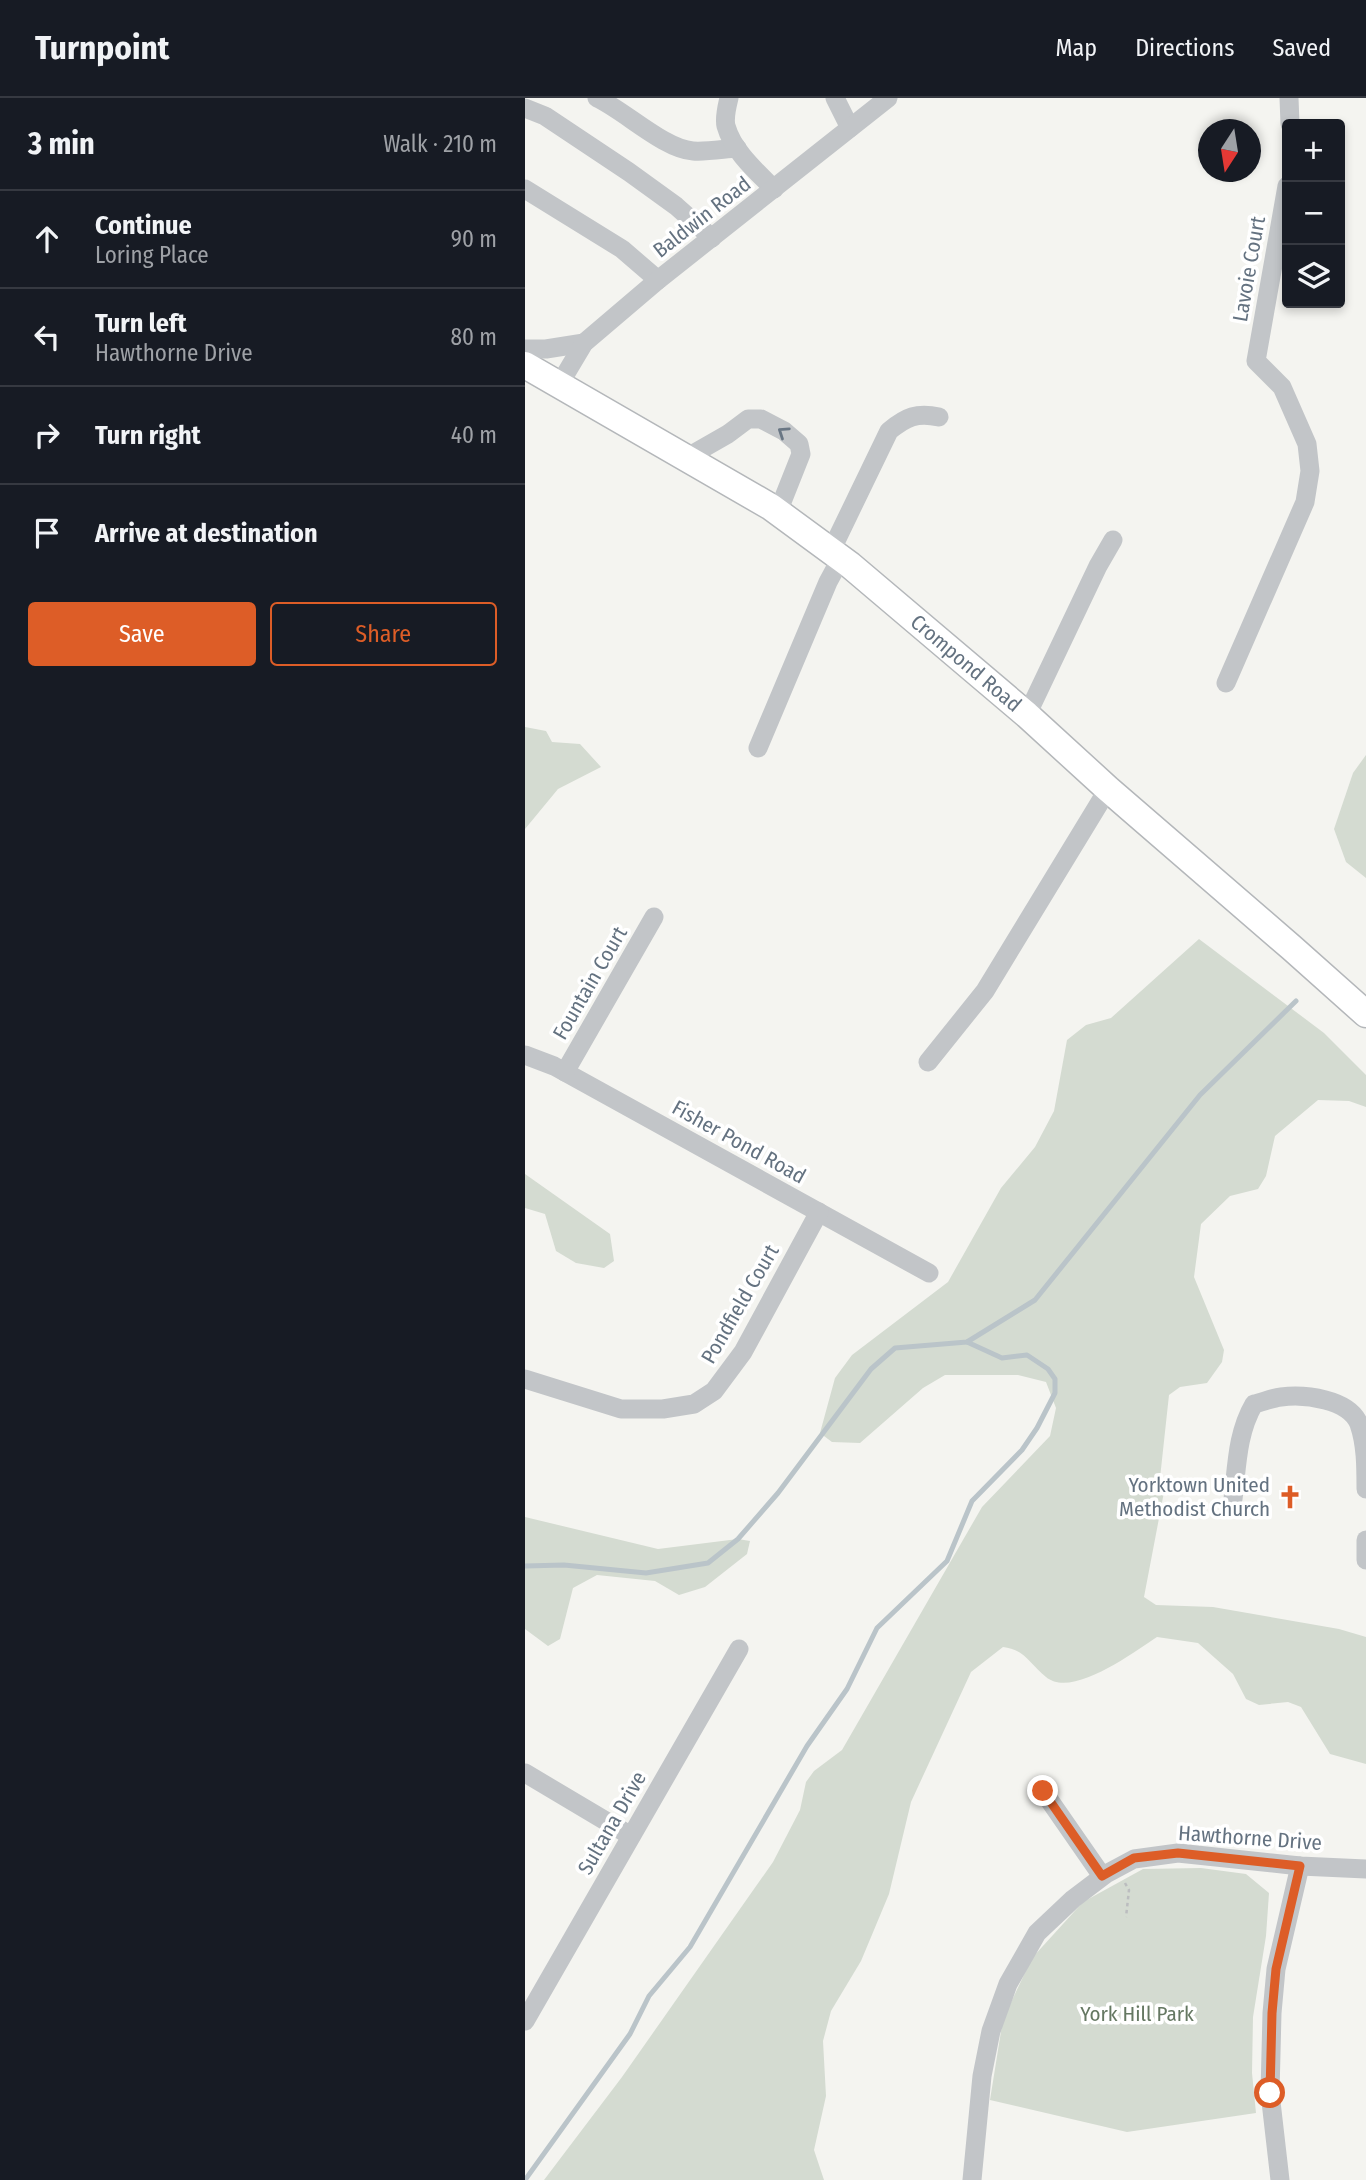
<!DOCTYPE html>
<meta charset="utf-8">
<style>
:root{--surface:#171b24;--page:#20242c;--text:#f1f3f6;--muted:#9ea1a6;--line:#363941;--accent:#dd5d27}
body{margin:0;font-family:"Fira Sans Condensed",sans-serif;background:var(--page);color:var(--text)}
.controls{position:absolute;right:21px;top:21px;display:grid;overflow:hidden;border-radius:7px;box-shadow:0 4px 10px #0003}
.controls button{width:63px;height:63px;display:grid;place-items:center;padding:0;border:0;border-bottom:2px solid var(--line);background:var(--surface);color:var(--text);font:35px sans-serif}
.compass{position:absolute;left:673px;top:21px;width:63px;height:63px;border-radius:50%;background:var(--surface);box-shadow:0 4px 10px #0003;rotate:192deg}
.stop{position:absolute;width:21px;height:21px;margin:-16px;border:5px solid #dd5d27;border-radius:50%;background:#fff}
.stop.end{background:#dd5d27;border-color:#fff;box-shadow:0 2px 7px #0008}
.list{margin:0;padding:0;list-style:none}
h2{display:flex;justify-content:space-between;align-items:center;height:91px;margin:0;padding:0 28px;font-size:30px}
h2 small{font-size:23px;font-weight:400;color:var(--muted)}
.list li{display:grid;grid-template-columns:46px 1fr auto;gap:21px;align-items:center;box-sizing:border-box;height:98px;padding:0 28px;border-top:2px solid var(--line)}
.list b{display:block;font-size:26px;white-space:nowrap}
.list p{margin:0;font-size:23px;white-space:nowrap;color:var(--muted)}
.list em{font-size:23px;font-style:normal;color:var(--muted)}
.actions{display:flex;gap:14px;padding:21px 28px}
.actions a{flex:1;padding:16px 0;border:2px solid var(--accent);border-radius:7px;text-align:center;font-size:24px;color:var(--accent)}
.actions .main{background:var(--accent);color:#fff}
.icon{flex:none;width:38px;height:38px;fill:none;stroke:currentColor;stroke-width:2;stroke-linecap:round;stroke-linejoin:round}
.map{position:relative;flex:none;width:841px;height:2082px;overflow:hidden}
header{display:flex;align-items:center;gap:42px;box-sizing:border-box;height:98px;padding:0 35px;background:var(--surface);border-bottom:2px solid var(--line)}
header strong{font-size:33px}
nav{display:flex;gap:38px;margin-inline-start:auto;font-size:24px}
main{display:flex}
aside{flex:1;background:var(--surface)}
.map>svg:first-child{display:block}
.green{fill:#d4dbd1}
.lines{fill:none;stroke-linecap:round;stroke-linejoin:round}
.stream{stroke:#bac4c9;stroke-width:5}
.highway-casing{stroke:#b4b7ba;stroke-width:29}
.path{stroke:#bbbdbf;stroke-width:2.5;stroke-dasharray:3.5 3.5;stroke-linecap:butt}
.minor{stroke:#c2c5c8;stroke-width:19}
.highway{stroke:#fff;stroke-width:26}
.oneway{stroke:#697684}
.route{stroke:#dd5d27;stroke-width:9}
.labels{text-anchor:middle;stroke-width:7;stroke-linejoin:round;paint-order:stroke}
.street-label{font-size:21px;fill:#647280;stroke:#fff}
.poi-label{font-size:21px;fill:#647280;stroke:#fff;text-anchor:end}
.park-label{font-size:21px;fill:#657862;stroke:#fff}
</style>
<header>
<strong>Turnpoint</strong>
<nav><a>Map</a><a>Directions</a><a>Saved</a></nav>
</header>
<main>
<aside>
<h2>3 min<small>Walk · 210 m</small></h2>
<ul class="list">
<li><svg class="icon" aria-label="ahead" viewBox="0 0 24 24"><path d="M12 20V5M6 11l6-6 6 6"/></svg><div><b>Continue</b><p>Loring Place</p></div><em>90 m</em></li>
<li><svg class="icon" aria-label="left" viewBox="0 0 24 24"><path d="M17 20v-9H6M10 6l-5 5 5 5"/></svg><div><b>Turn left</b><p>Hawthorne Drive</p></div><em>80 m</em></li>
<li><svg class="icon" aria-label="right" viewBox="0 0 24 24"><path d="M7 20v-9h11M14 6l5 5-5 5"/></svg><div><b>Turn right</b></div><em>40 m</em></li>
<li><svg class="icon" aria-label="arrive" viewBox="0 0 24 24"><path d="M6 21V4h12l-3 4 3 4H6"/></svg><div><b>Arrive at destination</b></div></li>
</ul>
<div class="actions"><a class="main">Save</a><a>Share</a></div>
</aside>
<div class="map">
<svg width="841" height="2082" viewBox="0 0 841 2082">
<rect width="100%" height="100%" fill="#f4f4f0"/>
<g class="green">
<polygon points="0,629 21,633 27,644 55,646 76,669 33,691 0,731"/>
<polygon points="841,657 841,780 821,764 809,731 828,675"/>
<path d="M674 841 799 935 841 977V1009L824 1003 793 1002 750 1038 741 1078 733 1091 705 1098 676 1126 669 1179 699 1252 697 1264 682 1285 655 1289 644 1297 635 1380 639 1394 619 1499 631 1507 688 1509 814 1531 841 1539V1666L805 1656 776 1609 763 1604 734 1607 721 1601 708 1576 673 1545 632 1539C609 1554 547 1601 521 1579 505 1566 499 1551 478 1549L446 1574 386 1704 364 1796 336 1863 306 1913 298 1943 301 1998 289 2052 299 2082H19L97 1979 248 1764 275 1712 281 1684 289 1673 317 1652 457 1409 525 1338 531 1310 521 1284 493 1277H420L398 1290 335 1345 307 1344 295 1335 310 1280 327 1257 423 1184 476 1090 510 1049 529 1013 542 942 561 927 586 920Z"/>
<polygon points="0,1076 85,1136 89,1163 79,1170 51,1165 31,1153 20,1116 0,1110"/>
<polygon points="0,1419 133,1451 213,1441 225,1443 222,1456 180,1489 154,1497 130,1483 72,1477 48,1490 35,1541 23,1548 0,1531"/>
<polygon points="676,1770 721,1776 744,1795 741,1838 728,1919 727,1975 731,2015 602,2034 465,2002 478,1921 507,1860 558,1804 618,1771"/>
</g>
<g class="lines">
<g class="stream">
<polyline points="0,1468 39,1467 121,1475 183,1465 213,1441 253,1395 346,1271 370,1250 442,1244 510,1202 675,997 771,903"/>
<polyline points="0,2082 105,1936 124,1898 165,1849 282,1648 322,1591 352,1530 422,1463 447,1403 497,1352 512,1330 530,1295 530,1281 523,1271 502,1257 477,1260 442,1244"/>
</g>
<g class="highway-casing">
<g id="highway">
<path id="s1" d="M0 267 246 409 325 467 502 617 583 691 767 850 841 916"/>
</g>
</g>
<polyline class="path" points="600,1785 604,1792 601,1819"/>
<g class="minor">
<path d="M72 0C100 13 139 51 168 53 182 54 198 51 212 50"/>
<path d="M204 0C202 8 199 20 201 28 208 53 231 73 249 91"/>
<polyline points="310,0 325,30"/>
<polyline points="764,0 765,26"/>
<polyline points="0,10 20,18 104,74 151,108 187,140"/>
<polyline points="0,91 97,151 133,182"/>
<polyline points="0,251 21,251 59,245"/>
<polyline points="34,287 59,245 133,182 363,0"/>
<polyline points="161,360 203,336 223,321 236,321 259,333 274,346 276,356 253,414"/>
<path d="M306 453 364 333C381 319 392 314 414 319"/>
<polyline points="701,585 780,404 785,373 782,346 757,289 731,263 762,88"/>
<polyline points="502,617 573,468 588,442"/>
<polyline points="233,650 303,484 316,460"/>
<polyline points="0,957 29,968 404,1175"/>
<polyline points="403,964 460,893 583,691"/>
<polyline points="40,974 129,819"/>
<polyline points="0,1281 96,1311 138,1311 169,1306 189,1293 218,1254 294,1114"/>
<path d="M708 1401C712 1368 712 1335 729 1306 738 1304 747 1300 756 1299 780 1296 824 1301 834 1326 841 1346 841 1369 841 1391"/>
<polyline points="841,1442 841,1462"/>
<polyline points="0,1675 106,1738"/>
<polyline points="518,1693 577,1778"/>
<polyline points="0,1923 214,1551"/>
<polyline points="447,2082 457,1978 466,1933 483,1886 512,1835 548,1801 581,1776 609,1761 653,1755 775,1768 841,1771"/>
<polyline points="755,2082 745,1995 747,1915 751,1871 775,1768"/>
</g>
<use href="#highway" class="highway"/>
</g>
<defs><path id="oneway-chevron" d="M-2-3.5L2.5 0L-2 3.5" fill="none" stroke-width="1.6" stroke-linecap="round" stroke-linejoin="round" transform="scale(1.75)"/></defs>
<use class="oneway" href="#oneway-chevron" transform="translate(258 334) rotate(-146)"/>
<g class="lines">
<polyline class="route" points="518,1693 577,1778 609,1760 653,1755 775,1768 751,1871 747,1915 745,1995"/>
</g>
<defs>
<g id="church-bare" transform="scale(1.89)"><path d="M-1.2-6h2.4v3.5h3.3v2.4h-3.3V6h-2.4V-.1h-3.3v-2.4h3.3Z" fill="#dd5d27" stroke="#fff" stroke-width="2.5" paint-order="stroke"/></g>
</defs>
<g fill-rule="evenodd">
<use href="#church-bare" x="765" y="1399"/>
</g>
<g class="labels">
<g class="street-label">
<text transform="translate(177 119) rotate(-38)" y="7">Baldwin Road</text>
<text transform="translate(724 171) rotate(-80)" y="7">Lavoie Court</text>
<text dy="7" stroke="none"><textPath href="#s1" startOffset="534">Crompond Road</textPath></text>
<text transform="translate(65 885) rotate(-60)" y="7">Fountain Court</text>
<text transform="translate(214 1044) rotate(29)" y="7">Fisher Pond Road</text>
<text transform="translate(215 1206) rotate(-60)" y="7">Pondfield Court</text>
<text transform="translate(87 1725) rotate(-60)" y="7">Sultana Drive</text>
<text transform="translate(725 1740) rotate(4)" y="7">Hawthorne Drive</text>
</g>
<g class="poi-label">
<text x="745" y="1394">Yorktown United<tspan x="745" dy="24">Methodist Church</tspan></text>
</g>
<g class="park-label">
<text x="612" y="1923">York Hill Park</text>
</g>
</g>
</svg>
<div class="controls">
<button>+</button>
<button>−</button>
<button><svg class="icon" aria-label="layers" viewBox="0 0 24 24"><path d="M12 4l9 5-9 5-9-5zM3 14l9 5 9-5"/></svg></button>
</div>
<svg class="compass" viewBox="-18 -18 36 36"><path d="M0-13l5 13h-10z" fill="#e53935"/><path d="M0 13l5-13h-10z" fill="#9ea1a6"/></svg>
<div class="stop" style="left:745px;top:1995px"></div>
<div class="stop end" style="left:518px;top:1693px"></div>
</div>
</main>
